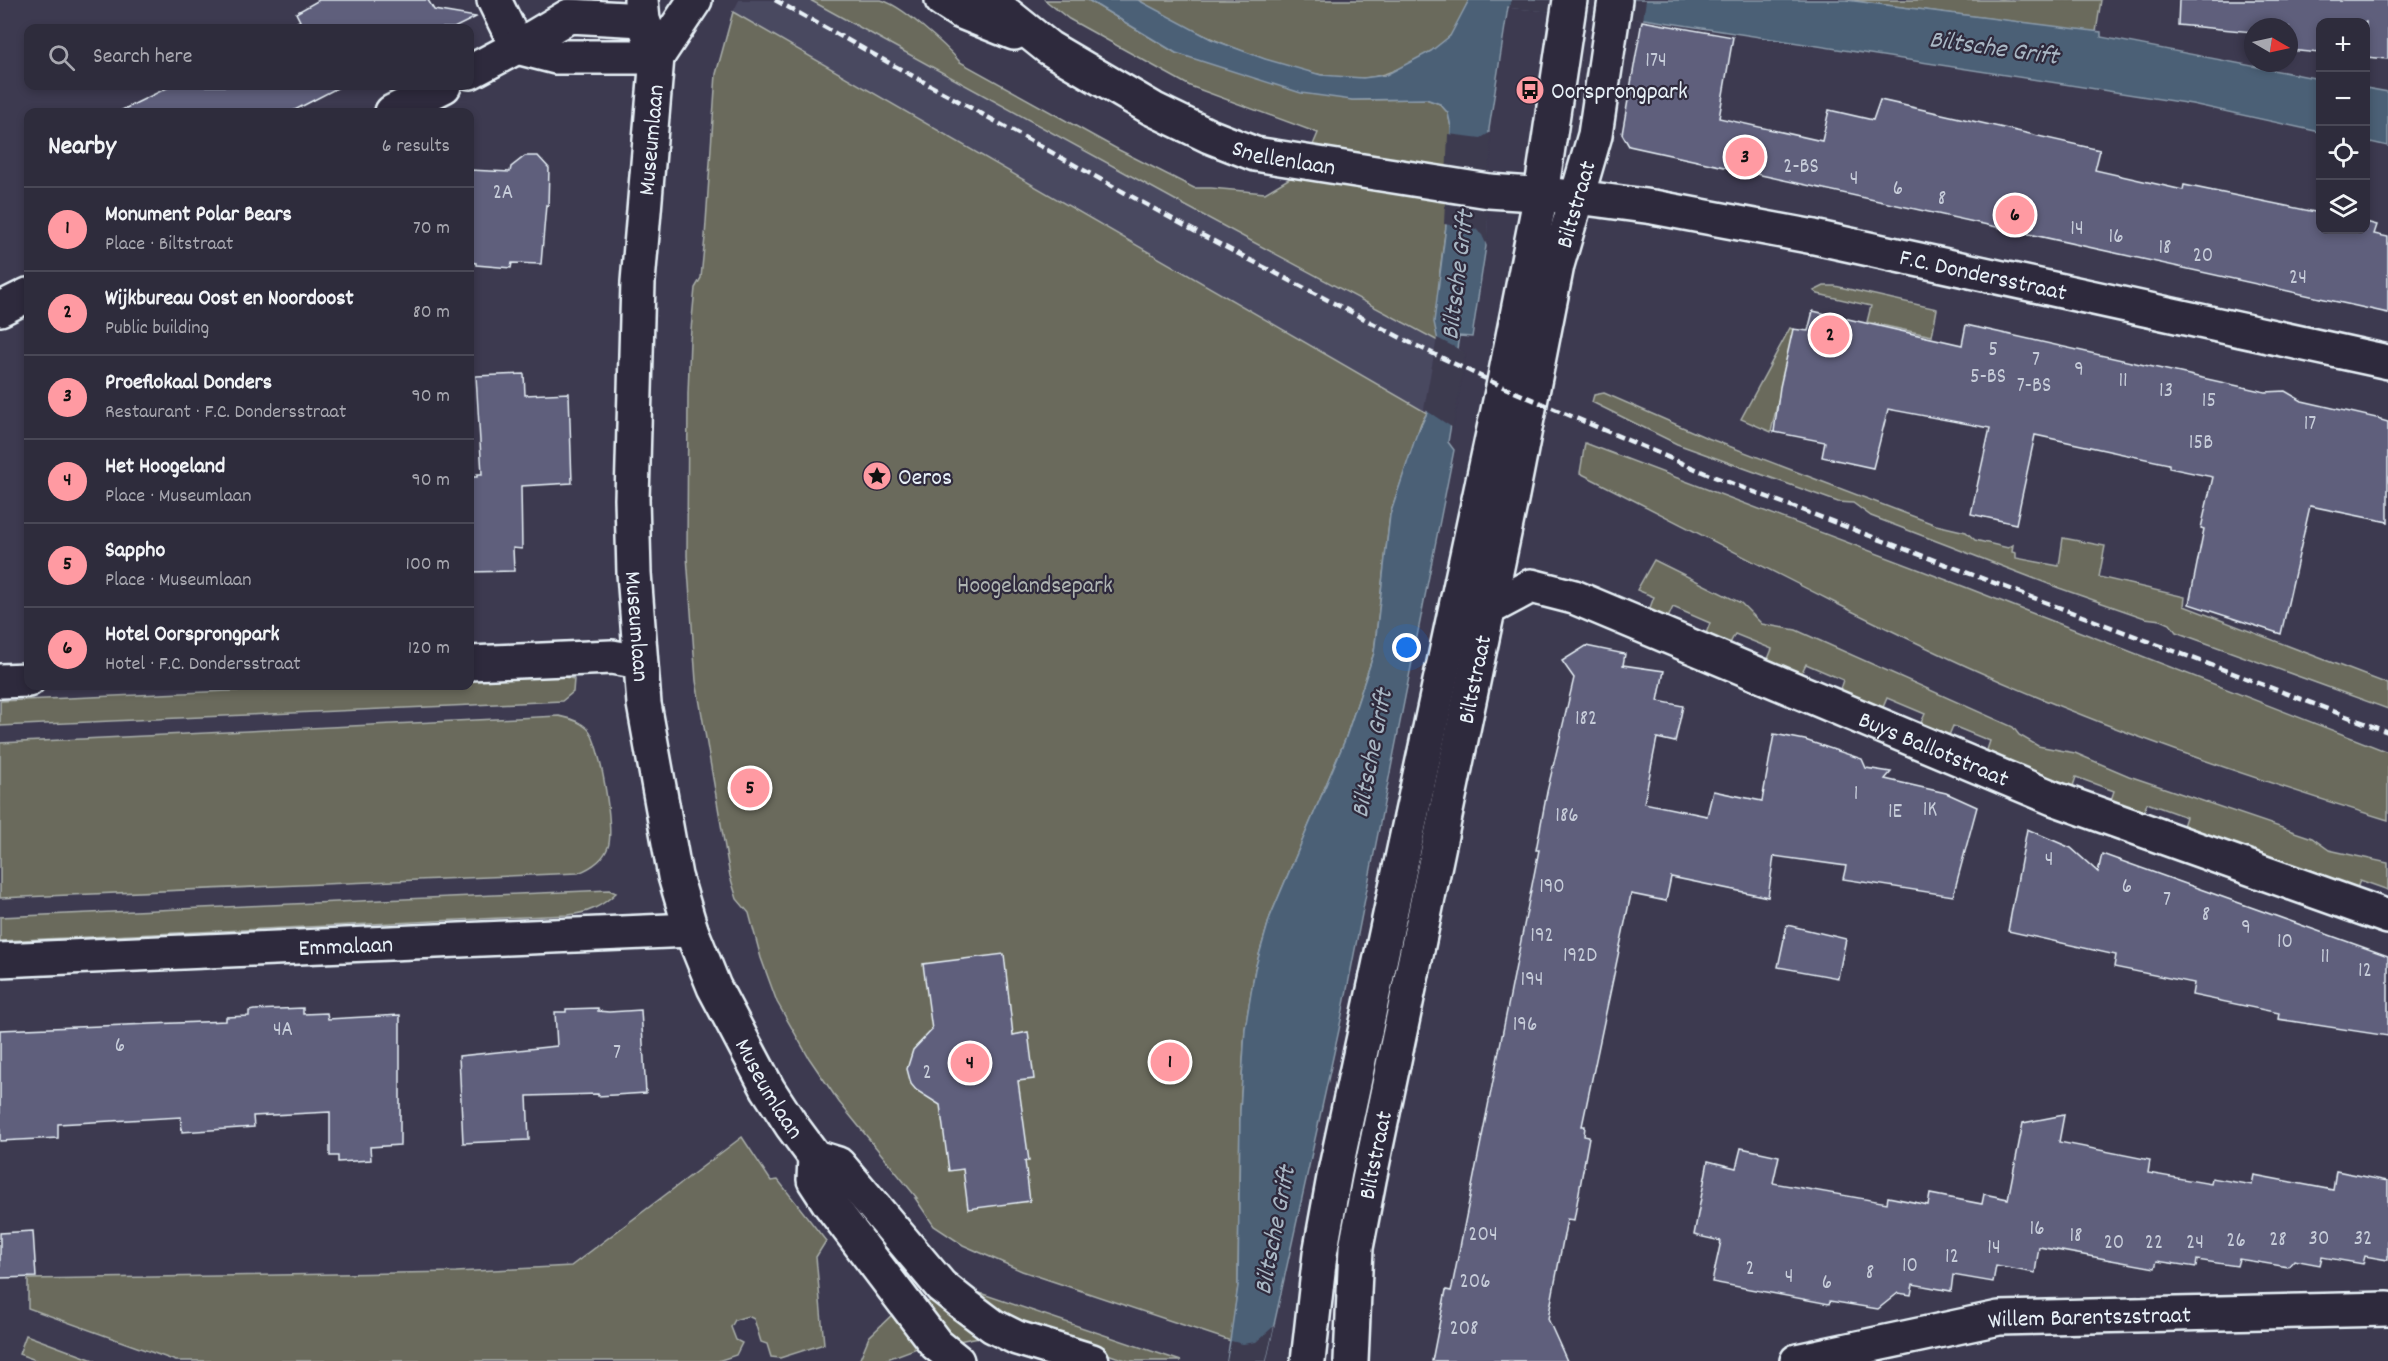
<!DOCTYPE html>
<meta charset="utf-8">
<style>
:root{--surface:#2e2c3c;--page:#363443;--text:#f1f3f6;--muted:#a7a7af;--line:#494856;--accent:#ff9aa2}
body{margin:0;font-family:Dekko,sans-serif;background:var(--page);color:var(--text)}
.controls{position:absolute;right:18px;top:18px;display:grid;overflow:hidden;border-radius:12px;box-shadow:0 3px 9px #0003}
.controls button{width:54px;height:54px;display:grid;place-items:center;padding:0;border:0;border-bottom:2px solid var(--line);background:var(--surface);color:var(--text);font:30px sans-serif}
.compass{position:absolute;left:2244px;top:18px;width:54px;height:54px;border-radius:50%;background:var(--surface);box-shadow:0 3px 9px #0003;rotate:99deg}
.you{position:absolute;left:1407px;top:648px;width:21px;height:21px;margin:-15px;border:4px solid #fff;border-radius:50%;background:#1a73e8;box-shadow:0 0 0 9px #1a73e833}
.badge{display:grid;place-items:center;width:39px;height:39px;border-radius:50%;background:var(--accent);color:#111;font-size:20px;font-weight:700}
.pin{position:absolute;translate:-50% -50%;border:3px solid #fff;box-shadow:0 2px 6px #0006}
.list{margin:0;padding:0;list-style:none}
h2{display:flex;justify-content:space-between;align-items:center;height:78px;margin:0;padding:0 24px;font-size:26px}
h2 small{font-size:20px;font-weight:400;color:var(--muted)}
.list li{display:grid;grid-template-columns:39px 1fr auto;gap:18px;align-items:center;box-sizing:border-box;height:84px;padding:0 24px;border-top:2px solid var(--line)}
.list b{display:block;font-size:22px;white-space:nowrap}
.list p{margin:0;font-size:20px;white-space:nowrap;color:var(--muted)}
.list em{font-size:20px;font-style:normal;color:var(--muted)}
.icon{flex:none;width:33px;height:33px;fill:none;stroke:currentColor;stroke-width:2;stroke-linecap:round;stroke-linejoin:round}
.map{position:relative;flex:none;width:2388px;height:1361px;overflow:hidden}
.search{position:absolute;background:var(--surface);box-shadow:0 3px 9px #0003;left:24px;top:24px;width:450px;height:66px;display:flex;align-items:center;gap:15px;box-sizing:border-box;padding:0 21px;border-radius:12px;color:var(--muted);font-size:22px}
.panel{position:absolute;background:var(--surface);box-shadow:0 3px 9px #0003;left:24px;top:108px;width:450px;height:582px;border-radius:12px}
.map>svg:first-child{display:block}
.built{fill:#4a4860}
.green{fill:#6a6b5c;stroke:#a9aeaa;stroke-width:1.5}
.water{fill:#4b6076;stroke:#8a9aaa;stroke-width:1.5}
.pier{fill:#3d3a50}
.building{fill:#5f5f7c;stroke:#e8f1f8;stroke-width:1.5}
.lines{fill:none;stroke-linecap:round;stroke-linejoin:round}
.minor-casing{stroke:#e8f1f8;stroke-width:38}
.minor{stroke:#2f2a3d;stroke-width:33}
.rail{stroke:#e8f1f8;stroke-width:4.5;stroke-dasharray:9 4.5;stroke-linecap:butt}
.labels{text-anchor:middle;stroke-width:4.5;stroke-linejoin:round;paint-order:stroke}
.number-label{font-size:21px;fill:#c6ccd9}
.poi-label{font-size:24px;fill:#e8f1f8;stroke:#2f2a3d;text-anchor:start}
.street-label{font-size:24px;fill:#e8f1f8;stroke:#2f2a3d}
.park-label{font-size:24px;fill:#afb5b2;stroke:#2f2a3d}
.water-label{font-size:26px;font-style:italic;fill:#a9b7c4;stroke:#2f2a3d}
</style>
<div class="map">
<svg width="2388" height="1361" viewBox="0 0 2388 1361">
<rect width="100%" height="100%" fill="#3d3a50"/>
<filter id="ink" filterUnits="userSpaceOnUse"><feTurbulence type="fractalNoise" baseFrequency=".0167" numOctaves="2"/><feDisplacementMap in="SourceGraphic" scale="12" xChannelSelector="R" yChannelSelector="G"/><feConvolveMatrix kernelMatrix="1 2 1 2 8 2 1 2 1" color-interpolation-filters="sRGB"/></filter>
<g filter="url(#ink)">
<polygon class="built" points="739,0 810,0 1186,206 1438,341 1427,413 733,12"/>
<g class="green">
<path d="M810 0C832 0 858 0 880 0 900 3 947 47 960 62L1119 150 1194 188H1211L1265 193 1302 171 1318 133 1190 86 1069 19 1045 0H1088L1176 53 1352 100 1426 99 1440 104 1448 113 1451 127V166L1446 226 1440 271 1438 341 1186 206Z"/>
<path d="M1138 0H1469C1463 12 1458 27 1450 36 1432 55 1390 76 1365 78 1303 83 1190 33 1138 0Z"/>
<polygon points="1846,0 2101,0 2096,32"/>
<polygon points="733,12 1427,413 1421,423 1390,515 1374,653 1345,740 1270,917 1255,969 1245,1029 1240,1111 1238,1286 1231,1341 1022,1271 963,1245 934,1226 915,1198 917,1198 839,1102 809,1058 777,1002 761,958 749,913 737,899 730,876 696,681 687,556 688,394 690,340 695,288 701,278 705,237 716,74"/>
<polygon points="1824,286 1835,286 1937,309 1932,336 1867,322 1871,306 1818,294 1814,291"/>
<polygon points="1790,328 1794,330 1771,432 1741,419"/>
<polygon points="1604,393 1705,437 1936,525 1966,532 1975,540 2008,548 2013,545 2012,552 2016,553 2016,558 2059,566 2063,538 2105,546 2099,577 2185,597 2184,606 2388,684 2388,709 2176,632 2170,624 2161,620 2145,618 2059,588 1871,516 1853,503 1838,502 1677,444 1592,402 1594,395"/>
<path d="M1585 443 1965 587 2388 752V820C2245 776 2102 728 1966 666 1836 606 1709 538 1580 473Z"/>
<polygon points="1654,560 1741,603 1762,624 1796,630 2013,727 2019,735 2038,746 2075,753 2129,776 2312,838 2329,850 2388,863 2388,890 2360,880 2355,894 2181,832 2186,817 2147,803 2142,818 2109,806 2114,791 2076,777 2071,792 1985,756 1990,741 1953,726 1947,740 1918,729 1925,714 1887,698 1881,712 1838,695 1843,680 1806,664 1799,678 1766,664 1772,649 1735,634 1728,647 1704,639 1710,623 1673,607 1666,622 1648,613 1654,597 1637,590"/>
<polygon points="559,676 574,679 573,692 562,701 0,726 0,701 342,686 470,686 470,680"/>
<path d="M559 716C569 718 580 721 588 729 600 742 615 830 608 847 603 861 591 868 578 873L0 898V743Z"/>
<path d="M609 890 616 893C601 907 588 913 568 915L0 941V917Z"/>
<polygon points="742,1137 771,1181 778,1180 826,1241 816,1257 824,1344 780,1358 771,1357 767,1344 761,1342 754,1319 748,1316 735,1320 731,1327 736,1340 742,1343 736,1355 718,1361 176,1361 28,1308 28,1279 456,1272 571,1266"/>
<polygon points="977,1293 980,1293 1181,1361 1129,1361 1116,1357 1003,1316"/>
<polygon points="940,1299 980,1335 979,1337 953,1342 921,1303"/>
<polygon points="895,1312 920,1347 882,1361 859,1361 869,1337"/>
<polygon points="26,1335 96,1361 38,1361 19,1354"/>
</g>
<g class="water">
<polygon points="1088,0 1138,0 1211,39 1265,59 1321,75 1363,78 1386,75 1431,51 1450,36 1469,0 1846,0 2101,32 2101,37 2320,79 2320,132 2192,104 1644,19 1508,7 1489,129 1486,246 1472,337 1459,336 1457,349 1463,353 1448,442 1454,450 1339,1030 1266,1361 1227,1361 1238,1286 1240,1111 1245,1029 1255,969 1270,917 1345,740 1374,653 1390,515 1416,436 1427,413 1438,341 1434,322 1446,226 1451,127 1448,113 1440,104 1426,99 1352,100 1301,93 1176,53"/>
<polygon points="2366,88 2388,92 2388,146 2366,141"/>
</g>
<g class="pier">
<polygon points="1511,0 1646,0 1643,20 1509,8"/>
<polygon points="1491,132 1487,246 1482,235 1476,229 1444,224 1448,134 1481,138"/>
<polygon points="1437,338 1466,353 1453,428 1424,409"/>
<polygon points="1274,1326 1266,1361 1227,1361 1231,1341 1243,1344 1256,1342"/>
</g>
<g class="building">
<polygon points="319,0 428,0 434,10 476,17 454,28 284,28 300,21 296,13"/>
<polygon points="2179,0 2388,0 2388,59 2366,57 2366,22 2320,22 2320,53 2289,50 2289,27 2253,27 2253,32 2178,25"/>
<polygon points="1642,21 1733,37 1719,118 1822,141 1829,110 1873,120 1880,100 2100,150 2095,170 2183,190 2184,185 2320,213 2320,230 2366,230 2366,222 2377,225 2374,234 2388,237 2388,313 1629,146 1622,134"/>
<polygon points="171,86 341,86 291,112 118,112"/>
<polygon points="525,156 538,156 549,168 548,206 546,205 541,264 512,263 511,268 476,265 476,263 470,262 470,170 510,172 511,167"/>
<polygon points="1813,311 1962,345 1966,325 2265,392 2285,391 2302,401 2381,419 2381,420 2388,422 2388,522 2310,506 2281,634 2189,604 2204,529 2201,528 2213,477 2169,468 2169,464 2035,435 2016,524 1971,514 1990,428 1888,409 1873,468 1822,457 1825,442 1774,432 1780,387 1793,329 1808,331"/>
<polygon points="524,374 525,395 569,393 572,483 521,486 522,549 513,548 514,571 470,572 470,477 477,477 477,474 482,474 476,376"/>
<polygon points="1586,646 1625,654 1623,665 1664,671 1658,701 1683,706 1675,742 1657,738 1644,803 1707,816 1713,791 1762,801 1774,734 1805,740 1862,759 1866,768 1891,772 1885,779 1946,793 1977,807 1953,896 1843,879 1846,866 1774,856 1768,897 1671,877 1666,901 1631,894 1582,1126 1585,1126 1584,1136 1589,1137 1574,1220 1567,1219 1548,1319 1567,1361 1432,1361 1446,1290 1451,1291 1452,1287 1539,850 1536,850 1547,792 1574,678 1562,661"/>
<polygon points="2027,829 2071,848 2098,872 2102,854 2388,956 2388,1036 2278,1019 2279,1013 2192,995 2194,983 2114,967 2116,955 2008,931"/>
<polygon points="1787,925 1846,939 1838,978 1778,967"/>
<polygon points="1004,954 1013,1035 1028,1032 1034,1079 1018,1081 1029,1161 1025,1161 1030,1201 968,1209 963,1169 949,1171 940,1105 916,1090 911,1084 907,1069 913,1050 932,1030 923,964"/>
<polygon points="303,1008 303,1014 327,1013 328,1019 400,1015 400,1145 370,1147 371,1160 338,1162 338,1156 330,1156 330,1112 253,1116 254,1127 182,1132 181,1117 58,1124 58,1138 0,1141 0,1030 226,1021 226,1017 249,1016 249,1011 254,1010"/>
<polygon points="598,1008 598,1011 609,1012 641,1010 646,1093 598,1096 598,1094 527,1096 529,1140 463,1143 459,1056 557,1046 555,1012 566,1012 566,1009"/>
<polygon points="2064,1115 2059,1142 2150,1160 2148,1173 2211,1184 2212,1178 2252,1185 2254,1175 2333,1190 2336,1171 2388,1181 2388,1260 2365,1256 2363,1264 2322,1257 2320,1265 2294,1260 2288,1267 2239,1259 2237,1266 2197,1260 2196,1267 2157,1261 2155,1268 2039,1247 2035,1273 1996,1266 1993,1282 1953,1275 1951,1291 1913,1284 1911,1295 1898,1293 1878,1309 1830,1301 1829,1304 1712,1282 1721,1241 1694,1235 1708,1161 1736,1168 1741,1148 1779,1156 1773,1183 1887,1203 1888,1197 1928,1205 1930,1194 1982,1204 1984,1194 2008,1199 2023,1123"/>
<polygon points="33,1231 36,1277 0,1278 0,1233"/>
</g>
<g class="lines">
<g class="minor-casing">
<g id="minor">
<polyline points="494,0 517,47"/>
<path id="s1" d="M641 0 643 20 657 57 638 282 632 499 634 573 644 704 675 876 691 930 714 987 768 1089 792 1126 815 1157 838 1164 941 1286 965 1305 993 1326 1017 1338 1092 1361"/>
<polyline points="942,0 959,11 1014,33"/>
<path id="s2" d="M989 0 1049 48 1153 109 1209 136 1255 154 1489 191 1577 197 1653 207 1814 237 2388 362"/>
<polyline points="517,47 556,57 657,57"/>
<polyline points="657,57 695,0"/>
<polyline points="470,72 517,47 569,16 643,20"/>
<polyline points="392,112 444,86"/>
<polyline points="0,309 28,295"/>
<path id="s3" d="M1486 610 1531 586 1574 597 2053 798 2388 917"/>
<polyline points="470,663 612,657 640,662"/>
<polyline points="0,681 28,680"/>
<path id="s4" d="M0 960 691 930"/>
<polyline points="815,1157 814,1180 829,1203 936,1344 957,1361"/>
<polyline points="1308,1361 1320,1254 1335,1172 1503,387 1541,194 1570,0"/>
<path id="s5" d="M1351 1361 1356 1248 1369 1180 1512 495 1557 265 1595 135 1615 0"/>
<path id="s6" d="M1797 1361 1999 1318 2388 1309"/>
</g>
</g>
<use href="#minor" class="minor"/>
<polyline class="rail" points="775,0 1198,233 1411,343 1503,387 1712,476 2388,732"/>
</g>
</g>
<defs>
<g id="bus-disc" transform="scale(1.5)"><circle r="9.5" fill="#ff9aa2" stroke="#2f2a3d"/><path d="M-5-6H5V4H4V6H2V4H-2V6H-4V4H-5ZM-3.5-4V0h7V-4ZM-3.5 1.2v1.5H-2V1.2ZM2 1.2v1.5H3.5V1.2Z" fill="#111"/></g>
<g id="sight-disc" transform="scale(1.5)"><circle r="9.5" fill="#ff9aa2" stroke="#2f2a3d"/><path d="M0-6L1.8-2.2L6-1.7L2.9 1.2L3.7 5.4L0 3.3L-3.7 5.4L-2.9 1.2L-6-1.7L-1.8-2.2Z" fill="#111"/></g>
</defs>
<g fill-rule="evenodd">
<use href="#bus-disc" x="1530" y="90"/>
<use href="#sight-disc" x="877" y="476"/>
</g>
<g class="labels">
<g class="number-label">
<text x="1656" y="66">174</text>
<text x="1801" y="172">2-BS</text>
<text x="1854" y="184">4</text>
<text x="1898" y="194">6</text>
<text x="503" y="198">2A</text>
<text x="1942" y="204">8</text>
<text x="2077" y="234">14</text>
<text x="2116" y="242">16</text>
<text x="2165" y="253">18</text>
<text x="2203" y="261">20</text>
<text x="2298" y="283">24</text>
<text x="1993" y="355">5</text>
<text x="2036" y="365">7</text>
<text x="2079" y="375">9</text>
<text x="1988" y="382">5-BS</text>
<text x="2123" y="386">11</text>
<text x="2034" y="391">7-BS</text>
<text x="2166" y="396">13</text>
<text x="2209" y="406">15</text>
<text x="2310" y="429">17</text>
<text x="2201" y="448">15B</text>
<text x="1586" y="724">182</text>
<text x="1856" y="799">1</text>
<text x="1930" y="815">1K</text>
<text x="1895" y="817">1E</text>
<text x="1567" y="821">186</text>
<text x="2049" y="865">4</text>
<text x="1552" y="892">190</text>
<text x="2127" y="892">6</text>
<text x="2167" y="905">7</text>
<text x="2206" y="920">8</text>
<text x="2246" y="933">9</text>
<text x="1542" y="941">192</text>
<text x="2285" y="947">10</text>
<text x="1580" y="961">192D</text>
<text x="2325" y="962">11</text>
<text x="2365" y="976">12</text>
<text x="1532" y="985">194</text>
<text x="1525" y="1030">196</text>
<text x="283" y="1035">4A</text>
<text x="120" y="1051">6</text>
<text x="617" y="1058">7</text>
<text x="927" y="1078">2</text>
<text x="2037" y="1234">16</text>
<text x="1483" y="1240">204</text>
<text x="2076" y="1241">18</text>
<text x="2319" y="1244">30</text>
<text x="2363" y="1244">32</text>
<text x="2278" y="1245">28</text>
<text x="2236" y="1246">26</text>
<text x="2114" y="1248">20</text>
<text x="2154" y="1248">22</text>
<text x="2195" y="1248">24</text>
<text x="1994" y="1253">14</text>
<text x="1952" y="1262">12</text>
<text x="1910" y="1271">10</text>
<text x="1750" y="1274">2</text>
<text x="1870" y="1278">8</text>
<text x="1789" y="1282">4</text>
<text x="1475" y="1287">206</text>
<text x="1827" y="1288">6</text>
<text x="1464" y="1334">208</text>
</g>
<g class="poi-label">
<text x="1551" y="98">Oorsprongpark</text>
<text x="898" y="484">Oeros</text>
</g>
<g class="street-label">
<text transform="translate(650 140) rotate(-85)" y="8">Museumlaan</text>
<text dy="8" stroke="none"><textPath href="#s2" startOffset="338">Snellenlaan</textPath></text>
<text dy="8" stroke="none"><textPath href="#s5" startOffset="1180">Biltstraat</textPath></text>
<text dy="8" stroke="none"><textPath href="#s2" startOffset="1048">F.C. Dondersstraat</textPath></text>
<text dy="8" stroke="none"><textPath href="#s1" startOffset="630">Museumlaan</textPath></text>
<text dy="8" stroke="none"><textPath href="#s5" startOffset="694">Biltstraat</textPath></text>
<text dy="8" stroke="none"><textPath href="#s3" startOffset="486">Buys Ballotstraat</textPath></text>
<text dy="8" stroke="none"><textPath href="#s4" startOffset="346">Emmalaan</textPath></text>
<text dy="8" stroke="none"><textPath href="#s1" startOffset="1116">Museumlaan</textPath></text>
<text dy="8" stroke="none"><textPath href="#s5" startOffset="208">Biltstraat</textPath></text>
<text dy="8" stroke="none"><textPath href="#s6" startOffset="297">Willem Barentszstraat</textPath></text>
</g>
<g class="park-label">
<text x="1035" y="592">Hoogelandsepark</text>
</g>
<g class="water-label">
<text transform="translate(1994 46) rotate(8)" y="9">Biltsche Grift</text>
<text transform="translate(1456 275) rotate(-83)" y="9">Biltsche Grift</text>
<text transform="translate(1370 753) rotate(-79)" y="9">Biltsche Grift</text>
<text transform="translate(1273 1230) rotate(-79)" y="9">Biltsche Grift</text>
</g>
</g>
</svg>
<div class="controls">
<button>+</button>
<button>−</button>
<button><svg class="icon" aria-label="locate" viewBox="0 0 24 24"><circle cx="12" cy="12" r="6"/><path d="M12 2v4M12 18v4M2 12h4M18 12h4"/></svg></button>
<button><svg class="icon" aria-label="layers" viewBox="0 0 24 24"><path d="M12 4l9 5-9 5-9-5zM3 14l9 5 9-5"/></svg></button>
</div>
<svg class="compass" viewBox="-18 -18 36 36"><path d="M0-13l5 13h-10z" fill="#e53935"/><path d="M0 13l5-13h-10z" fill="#a7a7af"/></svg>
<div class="you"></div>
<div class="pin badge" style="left:1170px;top:1062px">1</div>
<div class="pin badge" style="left:1830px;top:335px">2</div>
<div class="pin badge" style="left:1745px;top:157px">3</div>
<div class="pin badge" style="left:970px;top:1063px">4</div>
<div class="pin badge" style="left:750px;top:788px">5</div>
<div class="pin badge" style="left:2015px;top:215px">6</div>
<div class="search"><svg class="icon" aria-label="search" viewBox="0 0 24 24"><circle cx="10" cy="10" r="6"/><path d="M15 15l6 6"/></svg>Search here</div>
<section class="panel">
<h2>Nearby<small>6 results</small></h2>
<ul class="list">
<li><span class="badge">1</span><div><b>Monument Polar Bears</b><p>Place · Biltstraat</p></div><em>70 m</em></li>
<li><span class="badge">2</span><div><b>Wijkbureau Oost en Noordoost</b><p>Public building</p></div><em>80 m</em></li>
<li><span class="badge">3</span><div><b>Proeflokaal Donders</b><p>Restaurant · F.C. Dondersstraat</p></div><em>90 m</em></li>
<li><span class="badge">4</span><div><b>Het Hoogeland</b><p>Place · Museumlaan</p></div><em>90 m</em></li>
<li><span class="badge">5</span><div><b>Sappho</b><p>Place · Museumlaan</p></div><em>100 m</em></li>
<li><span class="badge">6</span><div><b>Hotel Oorsprongpark</b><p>Hotel · F.C. Dondersstraat</p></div><em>120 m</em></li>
</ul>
</section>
</div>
